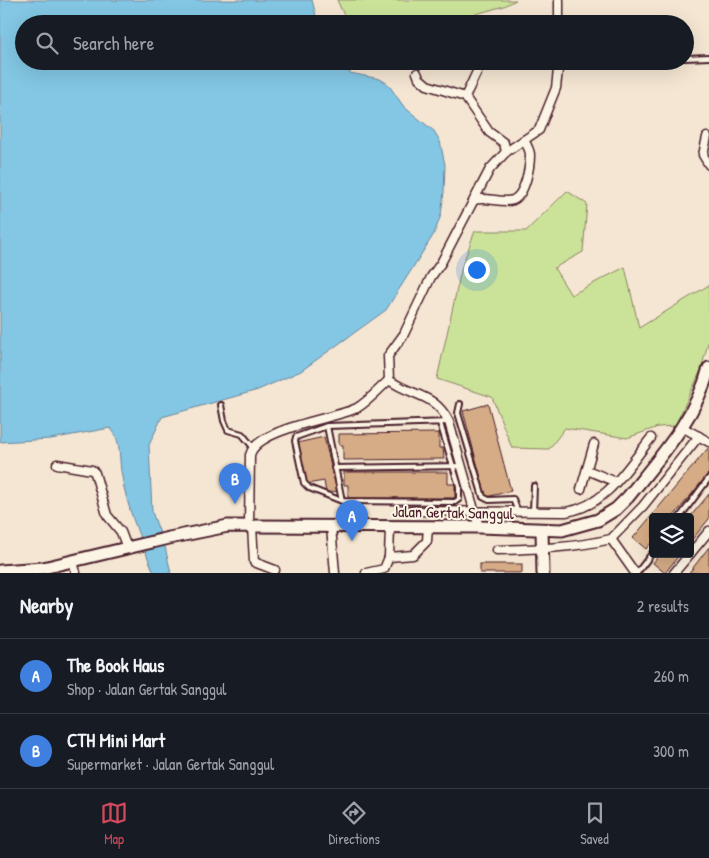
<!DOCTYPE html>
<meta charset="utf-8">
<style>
:root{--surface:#171b24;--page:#242831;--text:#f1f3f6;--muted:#9ea1a6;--line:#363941;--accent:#d1495b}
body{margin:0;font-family:"Patrick Hand",sans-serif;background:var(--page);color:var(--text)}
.controls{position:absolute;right:15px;bottom:15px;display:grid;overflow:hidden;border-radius:5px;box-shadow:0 5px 20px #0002}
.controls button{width:45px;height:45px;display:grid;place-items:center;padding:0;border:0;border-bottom:1px solid var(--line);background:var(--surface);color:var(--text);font:25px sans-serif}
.you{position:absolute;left:476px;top:269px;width:18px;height:18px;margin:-12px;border:4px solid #fff;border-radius:50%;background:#1a73e8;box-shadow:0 0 0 8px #1a73e833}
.badge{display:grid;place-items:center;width:32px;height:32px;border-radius:50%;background:var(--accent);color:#fff;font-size:16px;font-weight:700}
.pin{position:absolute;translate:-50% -41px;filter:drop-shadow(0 1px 2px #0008)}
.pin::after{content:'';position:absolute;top:26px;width:18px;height:15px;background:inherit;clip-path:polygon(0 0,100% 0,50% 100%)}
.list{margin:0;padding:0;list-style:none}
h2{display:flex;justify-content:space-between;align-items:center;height:65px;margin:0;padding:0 20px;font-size:21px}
h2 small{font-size:16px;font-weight:400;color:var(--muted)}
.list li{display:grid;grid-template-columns:32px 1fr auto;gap:15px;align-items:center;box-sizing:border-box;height:75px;padding:0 20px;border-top:1px solid var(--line)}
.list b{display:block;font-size:19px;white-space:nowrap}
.list p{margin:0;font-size:16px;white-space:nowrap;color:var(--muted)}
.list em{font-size:16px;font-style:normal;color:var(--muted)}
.icon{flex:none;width:28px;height:28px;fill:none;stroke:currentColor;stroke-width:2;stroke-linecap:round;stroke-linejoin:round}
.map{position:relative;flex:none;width:709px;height:573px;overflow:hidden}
.search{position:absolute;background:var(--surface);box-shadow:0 5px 20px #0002;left:15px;right:15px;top:15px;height:55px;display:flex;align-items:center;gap:12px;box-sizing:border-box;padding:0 18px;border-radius:28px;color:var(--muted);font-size:19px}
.sheet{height:215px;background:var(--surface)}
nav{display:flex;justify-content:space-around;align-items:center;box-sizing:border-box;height:70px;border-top:1px solid var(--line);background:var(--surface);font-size:14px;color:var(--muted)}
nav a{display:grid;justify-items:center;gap:2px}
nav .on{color:var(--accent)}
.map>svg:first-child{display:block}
.green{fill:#cbe399;stroke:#8a8162}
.water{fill:#83c7e4;stroke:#6c849a}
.building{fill:#d5ac86;stroke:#4a1f2b}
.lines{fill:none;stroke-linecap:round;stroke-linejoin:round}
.lane-casing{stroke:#4a1f2b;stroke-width:8}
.street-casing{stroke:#4a1f2b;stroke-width:11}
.secondary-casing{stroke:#4a1f2b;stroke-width:15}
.lane{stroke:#fcf5e5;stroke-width:4}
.street{stroke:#fcf5e5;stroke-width:8}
.secondary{stroke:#fcf5e5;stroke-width:11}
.labels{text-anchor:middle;stroke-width:4;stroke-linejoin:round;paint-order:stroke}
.street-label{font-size:16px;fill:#4a1f2b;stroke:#fcf5e5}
</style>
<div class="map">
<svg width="709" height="573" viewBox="0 0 709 573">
<rect width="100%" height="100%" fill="#f4e6d2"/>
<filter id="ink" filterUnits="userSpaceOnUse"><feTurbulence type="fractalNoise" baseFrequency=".02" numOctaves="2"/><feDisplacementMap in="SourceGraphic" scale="10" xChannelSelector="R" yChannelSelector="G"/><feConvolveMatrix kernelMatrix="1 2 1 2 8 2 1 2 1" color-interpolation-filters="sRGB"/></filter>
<g filter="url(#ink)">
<g class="green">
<polygon points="337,0 516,0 504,6 441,24 348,24"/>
<polygon points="567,191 587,204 583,252 554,268 571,295 625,267 639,328 709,285 709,339 701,370 675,426 658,427 627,438 565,428 549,449 512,448 492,397 437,379 462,266 475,231 526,231"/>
</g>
<path class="water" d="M0 0H312L318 24H24V61H337L350 73 380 79 388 84 404 107 434 131 440 141 445 165 444 192 441 215 434 234 386 310 301 371 258 390 162 417 149 445 152 512 165 547 171 573H154C141 540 126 507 121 471 119 458 121 437 110 428L51 439 0 442Z"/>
<g class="building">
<polygon points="488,404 511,491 486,497 463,411"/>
<polygon points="439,433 439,448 443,448 444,459 343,460 343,445 339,445 339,434"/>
<polygon points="324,437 337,491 326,493 324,481 307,484 297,443"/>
<polygon points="709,447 709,473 673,517 653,517 653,541 646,549 633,538"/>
<polygon points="344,472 448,472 448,484 455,484 455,498 348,498 348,485 344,485"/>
<polygon points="709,494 709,519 690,542 690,517"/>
<polygon points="709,547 709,573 689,573"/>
<polygon points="660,554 680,554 665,573 653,563"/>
<rect x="480" y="564" width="42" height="9"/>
</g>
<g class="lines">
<g class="lane-casing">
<g id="lane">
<polyline points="685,58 709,57"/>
<polyline points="460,404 458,413 483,497 489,500 513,499 518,512"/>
<polyline points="221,405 224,421 228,430 242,434 253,447"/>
<polyline points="440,423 459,486 459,499 455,502 342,501 309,488 304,483 295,441 296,437 327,426 449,422"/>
<polyline points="327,426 342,501"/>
<polyline points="334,468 461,466"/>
<polyline points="533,512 534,486"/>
<polyline points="680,517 709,478"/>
<polyline points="637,573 653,552"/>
</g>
</g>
<g class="street-casing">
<g id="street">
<polyline points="559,24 559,0"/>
<polyline points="417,73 419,78 427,85 465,97 489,132 504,143 506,152"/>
<polyline points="465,97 482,61"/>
<polyline points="707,137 703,155 709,165"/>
<path d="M474 200C487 196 502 204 513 200 525 195 530 167 530 155 530 150 527 145 524 140"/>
<polyline points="389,380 388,356 404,334 431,277 441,263 490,169 506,152 539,130 556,88 559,61"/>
<path d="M389 380C413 397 435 393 449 422L479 527"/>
<polyline points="682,427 709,442"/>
<polyline points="57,464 92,470 95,473 107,515 121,532 127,548"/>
<polyline points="587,470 616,482"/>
<polyline points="581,489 594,444"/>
<path d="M403 511 566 512C606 506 627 468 651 438"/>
<path d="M249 526 250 455C257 428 334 419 357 408 369 401 379 389 389 380"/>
<polyline points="252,526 254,562 275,570"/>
<polyline points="331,527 335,573"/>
<polyline points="611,539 643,506 699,436"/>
<path d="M497 550C535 549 574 548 611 539L635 573"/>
<polyline points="690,554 709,531"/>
<polyline points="389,557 390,527"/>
<polyline points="73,561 76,573"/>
<polyline points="366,573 384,569 389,557 413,555 427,541 428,527"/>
<polyline points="674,573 690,554"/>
</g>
</g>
<g class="secondary-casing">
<g id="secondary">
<polyline points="542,530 543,573"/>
<path d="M0 571 43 568 169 538 228 526 479 527 562 530 598 520 616 509 628 497C659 458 696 418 709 368"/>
</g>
</g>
<use href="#lane" class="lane"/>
<use href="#street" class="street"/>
<use href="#secondary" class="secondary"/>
</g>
</g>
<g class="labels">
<g class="street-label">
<text transform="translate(453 512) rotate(1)" y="6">Jalan Gertak Sanggul</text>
</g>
</g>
</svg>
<div class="controls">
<button><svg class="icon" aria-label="layers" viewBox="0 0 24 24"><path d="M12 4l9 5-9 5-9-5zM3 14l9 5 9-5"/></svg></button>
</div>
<div class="you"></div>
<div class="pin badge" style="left:352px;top:541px;background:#3f7fe0">A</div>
<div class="pin badge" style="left:235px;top:504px;background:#3f7fe0">B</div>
<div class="search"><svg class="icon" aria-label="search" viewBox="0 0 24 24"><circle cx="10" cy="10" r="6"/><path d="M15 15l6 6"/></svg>Search here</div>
</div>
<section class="sheet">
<h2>Nearby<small>2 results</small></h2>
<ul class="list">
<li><span class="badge" style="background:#3f7fe0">A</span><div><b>The Book Haus</b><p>Shop · Jalan Gertak Sanggul</p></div><em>260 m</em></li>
<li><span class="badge" style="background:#3f7fe0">B</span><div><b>CTH Mini Mart</b><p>Supermarket · Jalan Gertak Sanggul</p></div><em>300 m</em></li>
</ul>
</section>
<nav>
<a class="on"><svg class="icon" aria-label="map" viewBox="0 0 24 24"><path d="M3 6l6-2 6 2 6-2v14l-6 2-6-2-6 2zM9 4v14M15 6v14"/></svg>Map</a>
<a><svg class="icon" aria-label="directions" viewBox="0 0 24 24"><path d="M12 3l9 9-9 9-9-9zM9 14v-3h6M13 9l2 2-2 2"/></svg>Directions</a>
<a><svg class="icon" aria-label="saved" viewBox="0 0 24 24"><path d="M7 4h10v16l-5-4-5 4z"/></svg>Saved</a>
</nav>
